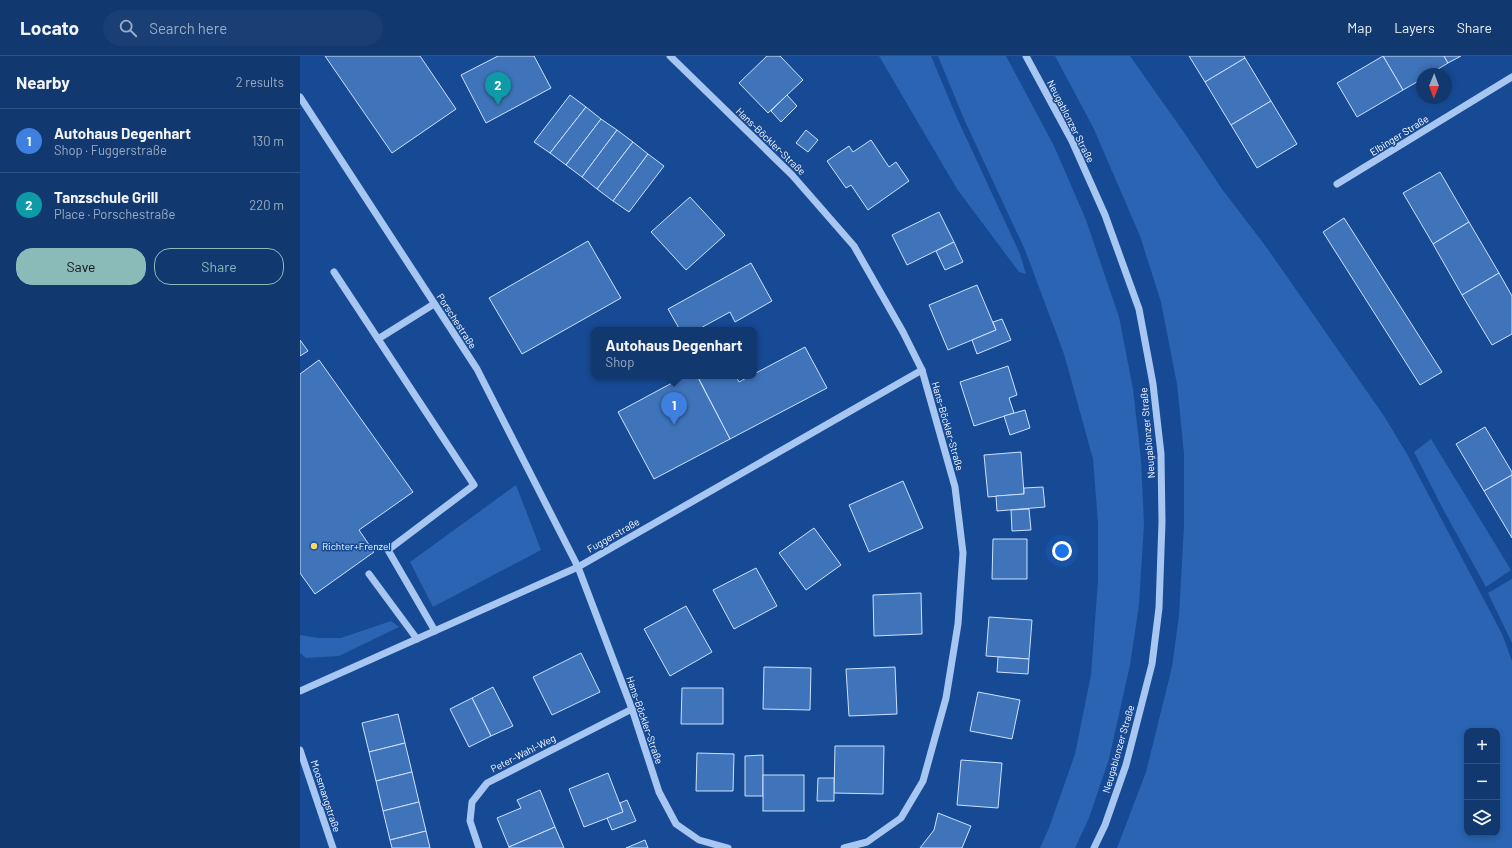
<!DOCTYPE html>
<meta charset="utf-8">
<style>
:root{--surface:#11386f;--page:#1a3f74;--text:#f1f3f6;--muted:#9cacc3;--line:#305282;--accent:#8bbbb9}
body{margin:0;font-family:Barlow,sans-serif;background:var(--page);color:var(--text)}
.controls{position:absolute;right:12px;bottom:12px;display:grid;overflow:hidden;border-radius:8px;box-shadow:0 2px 6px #0003}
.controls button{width:36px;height:36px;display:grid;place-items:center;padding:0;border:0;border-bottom:1px solid var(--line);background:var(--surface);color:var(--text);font:20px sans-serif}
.compass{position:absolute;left:1116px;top:12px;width:36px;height:36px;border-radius:50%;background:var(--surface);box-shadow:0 2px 6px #0003;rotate:181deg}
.you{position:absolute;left:762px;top:495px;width:14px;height:14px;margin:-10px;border:3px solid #fff;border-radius:50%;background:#1a73e8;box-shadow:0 0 0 6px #1a73e833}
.badge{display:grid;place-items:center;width:26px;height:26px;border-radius:50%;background:var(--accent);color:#fff;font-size:13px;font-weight:700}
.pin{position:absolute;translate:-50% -33px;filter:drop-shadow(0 1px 2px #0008)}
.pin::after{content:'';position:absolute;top:21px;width:14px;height:12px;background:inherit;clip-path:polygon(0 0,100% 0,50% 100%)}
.popup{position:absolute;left:291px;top:271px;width:166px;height:52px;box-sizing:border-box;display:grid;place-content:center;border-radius:8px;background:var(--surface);filter:drop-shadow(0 1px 3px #0005);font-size:13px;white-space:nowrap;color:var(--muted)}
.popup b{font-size:15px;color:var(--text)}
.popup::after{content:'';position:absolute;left:50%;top:100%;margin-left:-8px;border:8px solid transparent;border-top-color:var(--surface)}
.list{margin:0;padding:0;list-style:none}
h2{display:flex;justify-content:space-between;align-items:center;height:52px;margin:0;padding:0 16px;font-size:17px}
h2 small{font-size:13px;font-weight:400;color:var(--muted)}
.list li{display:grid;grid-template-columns:26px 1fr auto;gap:12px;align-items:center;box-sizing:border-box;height:64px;padding:0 16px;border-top:1px solid var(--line)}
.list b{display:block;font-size:15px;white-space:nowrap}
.list p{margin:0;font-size:13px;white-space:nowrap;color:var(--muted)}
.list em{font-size:13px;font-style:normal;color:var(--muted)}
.actions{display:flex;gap:8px;padding:12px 16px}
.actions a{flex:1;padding:9px 0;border:1px solid var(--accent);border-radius:16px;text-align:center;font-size:14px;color:var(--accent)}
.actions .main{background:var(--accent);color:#111}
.icon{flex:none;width:22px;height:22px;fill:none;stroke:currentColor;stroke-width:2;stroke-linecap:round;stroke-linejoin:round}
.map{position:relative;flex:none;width:1212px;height:792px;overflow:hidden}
header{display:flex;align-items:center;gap:24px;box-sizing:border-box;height:56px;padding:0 20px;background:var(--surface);border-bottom:1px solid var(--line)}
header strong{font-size:19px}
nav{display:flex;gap:22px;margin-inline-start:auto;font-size:14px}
.search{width:280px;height:36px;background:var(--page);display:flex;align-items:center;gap:10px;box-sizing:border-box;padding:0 14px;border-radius:22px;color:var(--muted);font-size:15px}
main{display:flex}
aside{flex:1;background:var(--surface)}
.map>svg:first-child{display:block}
.green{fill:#2a64b2;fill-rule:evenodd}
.building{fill:#3f74bb;stroke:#cee1fc}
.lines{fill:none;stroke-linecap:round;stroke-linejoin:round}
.minor{stroke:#a7c6f1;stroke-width:7}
.poi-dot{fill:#ffd767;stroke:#174a94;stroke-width:1.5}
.labels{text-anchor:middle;stroke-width:3;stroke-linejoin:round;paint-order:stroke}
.street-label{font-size:10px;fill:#fff;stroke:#174a94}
.poi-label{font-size:10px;fill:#fff;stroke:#174a94;text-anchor:start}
</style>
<header>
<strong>Locato</strong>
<div class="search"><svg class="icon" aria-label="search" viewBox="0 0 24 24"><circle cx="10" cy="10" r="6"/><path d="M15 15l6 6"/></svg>Search here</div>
<nav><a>Map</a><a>Layers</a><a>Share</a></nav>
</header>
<main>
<aside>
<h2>Nearby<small>2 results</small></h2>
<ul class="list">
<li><span class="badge" style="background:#3f7fe0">1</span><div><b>Autohaus Degenhart</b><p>Shop · Fuggerstraße</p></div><em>130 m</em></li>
<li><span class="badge" style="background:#0f9aa8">2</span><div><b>Tanzschule Grill</b><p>Place · Porschestraße</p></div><em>220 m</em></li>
</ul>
<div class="actions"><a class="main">Save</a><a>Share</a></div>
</aside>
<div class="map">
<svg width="1212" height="792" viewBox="0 0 1212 792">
<rect width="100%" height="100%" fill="#174a94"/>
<g class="green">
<polygon points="579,0 631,0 657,62 720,198 726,218 719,216 657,133"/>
<polygon points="638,0 706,0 754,90 786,164 819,261 833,333 841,403 844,468 839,549 830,609 809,703 789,762 775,792 740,792 749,772 775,698 791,619 798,525 798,467 793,403 764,298 725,194 664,63"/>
<path d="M755 0H830L883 75 922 133 967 192 1084 360 1107 398 1202 578 1212 605V792H817L846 716 872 611 879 559 884 469V398L877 328 861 246 840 180 793 71ZM1167 675H1197V777H1167Z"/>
<polygon points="1131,383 1211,514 1186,531 1144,455 1114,396"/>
<polygon points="216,429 241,494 133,551 110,506"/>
<polygon points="1212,523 1212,587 1188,537"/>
<polygon points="91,565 99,571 39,600 6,602 0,597 0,579 19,582 41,582"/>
</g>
<g class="building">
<polygon points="25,0 120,0 156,53 92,97"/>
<polygon points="198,0 234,0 251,32 186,67 161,19"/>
<polygon points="467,0 480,0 503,24 468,57 439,27"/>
<polygon points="889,0 944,0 945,2 905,26"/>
<polygon points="1083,0 1144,0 1148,7 1130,18 1122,18 1122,23 1103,34"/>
<polygon points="1083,0 1103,34 1057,61 1037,27"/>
<polygon points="1144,0 1161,0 1148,7"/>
<polygon points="945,2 971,45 931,69 905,26"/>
<polygon points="270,39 286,51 250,97 234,86"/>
<polygon points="487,39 497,50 481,66 471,55"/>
<polygon points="971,45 997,88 957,112 931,69"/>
<polygon points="286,51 301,63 266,109 250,97"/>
<polygon points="301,63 317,74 282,121 266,109"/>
<polygon points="317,74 333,86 297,133 282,121"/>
<polygon points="506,74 518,84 508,96 496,87"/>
<polygon points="571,84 589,111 596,106 609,125 568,154 551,129 546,132 527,105 549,90 553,96"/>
<polygon points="333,86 348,98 313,145 297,133"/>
<polygon points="348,98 364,110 329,156 313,145"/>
<polygon points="1140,116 1169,166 1133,188 1103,137"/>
<polygon points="390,141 425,179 386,214 351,176"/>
<polygon points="639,156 654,186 607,209 592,179"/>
<polygon points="1044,162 1142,316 1120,329 1023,176"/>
<polygon points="1169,166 1199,217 1162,239 1133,188"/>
<polygon points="288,185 321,242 222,298 189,242"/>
<polygon points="654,186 663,206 645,214 636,195"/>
<polygon points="451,207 472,245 435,266 430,256 397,274 380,274 368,253"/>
<polygon points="1199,217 1212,240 1212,278 1192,289 1162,239"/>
<polygon points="677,229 696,274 648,294 629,249"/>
<polygon points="702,263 711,284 677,298 672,284 696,274 693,266"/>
<polygon points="0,284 8,295 0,300"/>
<polygon points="505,291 527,332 430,383 399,323 405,320 436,320 439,326 450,320 454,320 454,318"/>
<polygon points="19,304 113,436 59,474 74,496 15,538 0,517 0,318"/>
<polygon points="708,310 717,339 709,342 714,357 674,370 660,326"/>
<polygon points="385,320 397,320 430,383 354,423 318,356"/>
<polygon points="725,354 730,372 710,379 704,360"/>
<polygon points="1185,371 1212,416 1212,419 1184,435 1156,388"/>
<polygon points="721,396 724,438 688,441 684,399"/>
<polygon points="1212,419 1212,482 1184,435"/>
<polygon points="603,425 623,472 569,496 549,449"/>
<polygon points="743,431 745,451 697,455 696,440 724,438 724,432"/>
<polygon points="729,453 731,474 712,475 711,454"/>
<polygon points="514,472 541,509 506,534 479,497"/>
<polygon points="693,483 727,483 727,523 692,523"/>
<polygon points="456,512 477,550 434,573 413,534"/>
<polygon points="621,537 622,578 574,580 573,539"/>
<polygon points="386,550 412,596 370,620 344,573"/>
<polygon points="689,561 732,564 729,603 686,600"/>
<polygon points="281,597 300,636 252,659 233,621"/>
<polygon points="698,601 729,603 728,618 697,616"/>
<polygon points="464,611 511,612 510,654 463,653"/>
<polygon points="595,611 597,658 549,660 546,613"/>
<polygon points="193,631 213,670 191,680 172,642"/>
<polygon points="382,632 423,632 423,668 381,668"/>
<polygon points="678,636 720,644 712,683 670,675"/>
<polygon points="172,642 191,680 169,691 150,653"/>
<polygon points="98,658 105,687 69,696 62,667"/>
<polygon points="105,687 112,716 76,725 69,696"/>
<polygon points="535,690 584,690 583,738 534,737"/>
<polygon points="397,697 434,698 433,735 396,735"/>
<polygon points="463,699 463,740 445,740 445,700"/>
<polygon points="661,704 702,707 698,752 657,749"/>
<polygon points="112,716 119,746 83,755 76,725"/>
<polygon points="308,717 323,756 284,771 269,733"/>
<rect x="463" y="719" width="41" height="36"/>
<polygon points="518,722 534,722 534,745 517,745"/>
<polygon points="240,734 255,771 209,791 197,762 221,752 217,744"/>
<polygon points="327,744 336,765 312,774 307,762 323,756 320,747"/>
<polygon points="119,746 126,775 90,784 83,755"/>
<polygon points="638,757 671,770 662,792 620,792 634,774"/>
<polygon points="255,771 264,792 209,792 209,791"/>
<polygon points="126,775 130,792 92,792 90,784"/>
<polygon points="345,784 348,792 326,792"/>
</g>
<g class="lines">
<g class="minor">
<polyline points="370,0 492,119 554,190 603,276 622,314 655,431 663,497 658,568 646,642 623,725 601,762 567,786 544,792"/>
<polyline points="726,0 772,85 805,159 839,253 853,328 861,398 862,466 859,552 852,608 826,709 805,769 794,792"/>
<polyline points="0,41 177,313 278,511 332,653 359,736 376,768 399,784 428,792"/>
<polyline points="1037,128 1212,21"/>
<polyline points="34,216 174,429 88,494 135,575"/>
<polyline points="78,283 134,248"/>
<polyline points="69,518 117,583"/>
<polyline points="0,635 278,511 622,314"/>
<polyline points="0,694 33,792"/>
<polyline points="179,792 170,765 172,746 187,727 332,653"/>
</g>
</g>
<circle class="poi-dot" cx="14" cy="490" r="4"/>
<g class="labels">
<g class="street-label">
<text transform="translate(771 65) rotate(63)" y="4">Neugablonzer Straße</text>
<text transform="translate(1099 79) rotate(-32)" y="4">Elbinger Straße</text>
<text transform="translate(471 85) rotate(44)" y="4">Hans-Böckler-Straße</text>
<text transform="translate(157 265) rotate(57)" y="4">Porschestraße</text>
<text transform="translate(648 370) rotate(74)" y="4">Hans-Böckler-Straße</text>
<text transform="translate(847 377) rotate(-95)" y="4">Neugablonzer Straße</text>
<text transform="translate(313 479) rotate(-30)" y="4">Fuggerstraße</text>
<text transform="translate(345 664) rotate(71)" y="4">Hans-Böckler-Straße</text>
<text transform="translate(818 693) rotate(-74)" y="4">Neugablonzer Straße</text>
<text transform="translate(223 697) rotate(-27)" y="4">Peter-Wahl-Weg</text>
<text transform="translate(26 740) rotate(72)" y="4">Moosmangstraße</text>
</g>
<g class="poi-label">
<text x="22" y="494">Richter+Frenzel</text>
</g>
</g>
</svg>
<div class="controls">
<button>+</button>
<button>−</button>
<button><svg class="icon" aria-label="layers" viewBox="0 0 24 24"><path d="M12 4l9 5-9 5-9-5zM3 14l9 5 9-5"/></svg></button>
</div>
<svg class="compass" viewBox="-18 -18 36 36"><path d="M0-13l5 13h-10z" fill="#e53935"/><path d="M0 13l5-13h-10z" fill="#9cacc3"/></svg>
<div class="you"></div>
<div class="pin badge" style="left:374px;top:369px;background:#3f7fe0">1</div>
<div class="popup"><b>Autohaus Degenhart</b>Shop</div>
<div class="pin badge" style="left:198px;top:49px;background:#0f9aa8">2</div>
</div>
</main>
